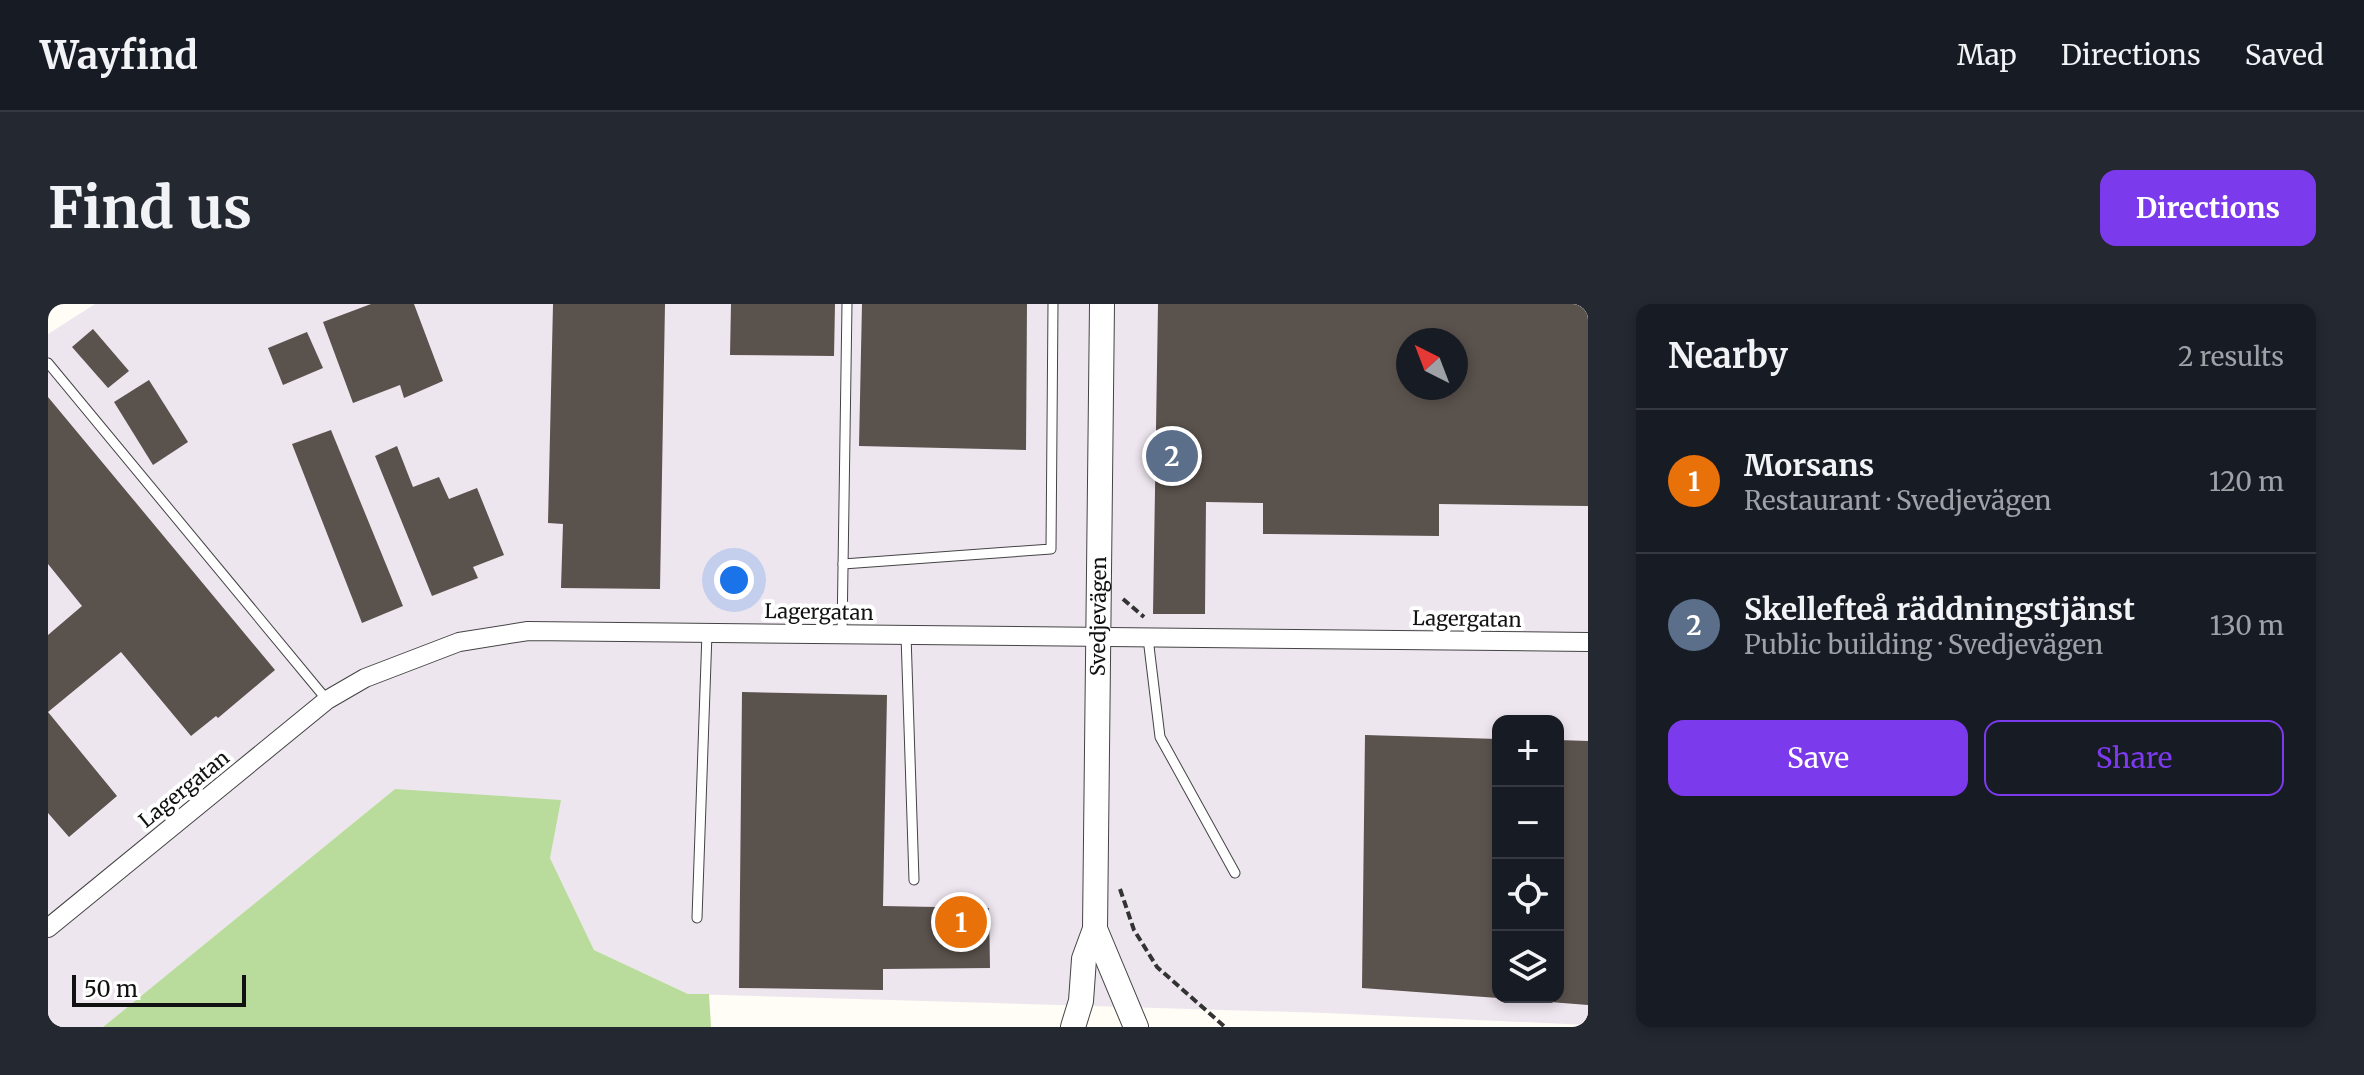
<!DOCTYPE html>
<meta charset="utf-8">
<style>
:root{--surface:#171b24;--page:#242831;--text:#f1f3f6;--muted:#9ea1a6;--line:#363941;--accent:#7c3aed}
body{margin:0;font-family:Merriweather,serif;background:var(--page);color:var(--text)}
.controls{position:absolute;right:24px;bottom:24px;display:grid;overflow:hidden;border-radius:16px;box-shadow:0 4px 12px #0003}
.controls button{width:72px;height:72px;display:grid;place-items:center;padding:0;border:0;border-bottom:2px solid var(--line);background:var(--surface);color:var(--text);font:40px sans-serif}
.compass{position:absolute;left:1348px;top:24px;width:72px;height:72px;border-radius:50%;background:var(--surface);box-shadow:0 4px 12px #0003;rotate:318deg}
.scale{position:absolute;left:24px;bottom:20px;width:174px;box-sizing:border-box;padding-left:8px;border:4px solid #111;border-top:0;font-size:22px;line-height:28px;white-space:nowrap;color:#111;-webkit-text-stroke:6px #fff;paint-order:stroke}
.you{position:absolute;left:686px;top:276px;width:28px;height:28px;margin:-20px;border:6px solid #fff;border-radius:50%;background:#1a73e8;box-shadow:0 0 0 12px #1a73e833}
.badge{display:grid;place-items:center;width:52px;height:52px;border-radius:50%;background:var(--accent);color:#fff;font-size:26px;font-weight:700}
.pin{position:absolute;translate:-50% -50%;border:4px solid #fff;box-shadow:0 2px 8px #0006}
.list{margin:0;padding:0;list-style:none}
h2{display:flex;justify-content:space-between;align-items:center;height:104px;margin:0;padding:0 32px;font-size:34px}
h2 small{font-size:26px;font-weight:400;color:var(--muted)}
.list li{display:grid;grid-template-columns:52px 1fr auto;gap:24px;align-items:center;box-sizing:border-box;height:144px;padding:0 32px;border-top:2px solid var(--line)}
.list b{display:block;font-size:30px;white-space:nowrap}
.list p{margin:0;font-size:26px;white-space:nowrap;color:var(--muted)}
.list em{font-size:26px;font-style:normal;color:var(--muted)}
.actions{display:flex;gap:16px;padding:24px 32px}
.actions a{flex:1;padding:18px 0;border:2px solid var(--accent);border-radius:16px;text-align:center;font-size:28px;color:var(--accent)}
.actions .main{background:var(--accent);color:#fff}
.icon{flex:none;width:44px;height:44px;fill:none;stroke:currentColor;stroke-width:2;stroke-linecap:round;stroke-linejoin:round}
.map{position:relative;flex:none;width:1540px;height:723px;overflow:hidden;border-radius:16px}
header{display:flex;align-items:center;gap:48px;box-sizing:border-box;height:112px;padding:0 40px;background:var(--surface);border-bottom:2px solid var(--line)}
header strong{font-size:38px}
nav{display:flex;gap:44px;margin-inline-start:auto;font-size:28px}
.intro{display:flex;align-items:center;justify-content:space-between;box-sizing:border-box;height:192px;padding:0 48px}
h1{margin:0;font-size:56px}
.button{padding:20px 36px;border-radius:16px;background:var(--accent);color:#fff;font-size:28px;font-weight:700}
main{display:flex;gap:48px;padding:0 48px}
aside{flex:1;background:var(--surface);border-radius:16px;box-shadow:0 4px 12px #0003}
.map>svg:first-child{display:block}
.industrial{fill:#eee6ef;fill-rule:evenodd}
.forest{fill:#b9dc9c}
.building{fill:#5a524d;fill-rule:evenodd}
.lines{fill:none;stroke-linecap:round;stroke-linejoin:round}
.service-casing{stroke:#444;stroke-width:11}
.minor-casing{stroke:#444;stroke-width:20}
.tertiary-casing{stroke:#444;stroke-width:26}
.path{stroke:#333;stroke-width:4;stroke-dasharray:8 4;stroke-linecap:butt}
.service{stroke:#fff;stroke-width:9}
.minor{stroke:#fff;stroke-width:18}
.tertiary{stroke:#fff;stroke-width:24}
.labels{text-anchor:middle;stroke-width:8;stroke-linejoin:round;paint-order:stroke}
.street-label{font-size:20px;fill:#111;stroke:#fff}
</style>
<header>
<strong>Wayfind</strong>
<nav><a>Map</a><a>Directions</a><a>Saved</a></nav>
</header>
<div class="intro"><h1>Find us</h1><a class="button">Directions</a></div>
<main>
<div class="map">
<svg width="1540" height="723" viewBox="0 0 1540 723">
<rect width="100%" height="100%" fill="#fffdf5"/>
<path class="industrial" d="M47 0H1540V721L1278 709 640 690 546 646 502 554 347 485 55 723H0V30ZM1360 36H1408V84H1360ZM1450 417H1510V693H1450Z"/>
<polygon class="forest" points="347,485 513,496 502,554 546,646 640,690 661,690 663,723 55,723"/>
<g class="building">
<polygon points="323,0 366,0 395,77 356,94 352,81 305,99 275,18"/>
<polygon points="505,0 617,0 612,285 513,284 515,220 500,219"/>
<polygon points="683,0 787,0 786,52 682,51"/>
<polygon points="814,0 979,0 978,146 811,142"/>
<path d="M1110 0H1540V202L1391 200V232L1215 230V199L1158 198 1157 310H1105ZM1360 36H1408V84H1360Z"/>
<polygon points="45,25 81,67 60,84 24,43"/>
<polygon points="259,28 275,64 235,81 220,44"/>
<polygon points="101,76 140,138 105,161 66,98"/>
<polygon points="0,93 227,366 170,414 168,412 143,432 73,348 0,408 69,492 21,533 0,509 0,331 34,302 0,260"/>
<polygon points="283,126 355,302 314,319 244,140"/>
<polygon points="349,142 365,183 391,173 401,195 429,184 456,251 425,263 430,274 384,292 327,152"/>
<polygon points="694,388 839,391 835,602 941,604 942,664 835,665 835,686 691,684"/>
<polygon points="1317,431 1450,435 1450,694 1314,684"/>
<polygon points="1510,436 1540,437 1540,701 1465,695 1465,693 1510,693"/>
</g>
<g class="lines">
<g class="service-casing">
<g id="service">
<polyline points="0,59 279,396"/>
<polyline points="795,260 1003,245 1005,0"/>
<polyline points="794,330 799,0"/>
<polyline points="858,331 866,576"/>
<polyline points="1100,334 1112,433 1187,569"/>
<polyline points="649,614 659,329"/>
</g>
</g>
<g class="minor-casing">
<polyline id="minor" points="0,624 279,396 317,374 411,338 480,327 1540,338"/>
</g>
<g class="tertiary-casing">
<g id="tertiary">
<polyline points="1047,625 1088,723"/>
<path id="s1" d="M1025 723 1033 697 1036 655 1047 625 1054 0"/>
</g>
</g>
<g class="path">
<polyline points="1075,295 1096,313"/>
<polyline points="1072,585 1086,626 1109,663 1177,723"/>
</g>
<use href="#service" class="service"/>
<use href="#minor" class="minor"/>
<use href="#tertiary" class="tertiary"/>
</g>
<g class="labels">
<g class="street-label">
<text transform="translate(771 308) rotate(1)" y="7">Lagergatan</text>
<text dy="7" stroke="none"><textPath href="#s1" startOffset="414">Svedjevägen</textPath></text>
<text transform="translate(1419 315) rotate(1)" y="7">Lagergatan</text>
<text transform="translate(136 485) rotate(-39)" y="7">Lagergatan</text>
</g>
</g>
</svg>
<div class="controls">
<button>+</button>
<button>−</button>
<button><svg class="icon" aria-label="locate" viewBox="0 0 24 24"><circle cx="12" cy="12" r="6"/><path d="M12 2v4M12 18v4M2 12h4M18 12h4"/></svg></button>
<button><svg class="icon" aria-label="layers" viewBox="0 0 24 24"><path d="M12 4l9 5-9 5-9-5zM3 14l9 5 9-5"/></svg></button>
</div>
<svg class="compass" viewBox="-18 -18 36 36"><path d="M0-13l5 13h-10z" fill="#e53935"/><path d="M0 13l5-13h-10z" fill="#9ea1a6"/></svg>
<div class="scale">50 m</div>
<div class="you"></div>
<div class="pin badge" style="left:913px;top:618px;background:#e8710a">1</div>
<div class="pin badge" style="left:1124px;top:152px;background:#5c6f8a">2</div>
</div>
<aside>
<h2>Nearby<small>2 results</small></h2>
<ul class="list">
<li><span class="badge" style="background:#e8710a">1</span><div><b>Morsans</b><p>Restaurant · Svedjevägen</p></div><em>120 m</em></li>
<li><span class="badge" style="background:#5c6f8a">2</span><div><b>Skellefteå räddningstjänst</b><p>Public building · Svedjevägen</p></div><em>130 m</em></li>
</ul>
<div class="actions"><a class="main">Save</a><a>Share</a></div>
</aside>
</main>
